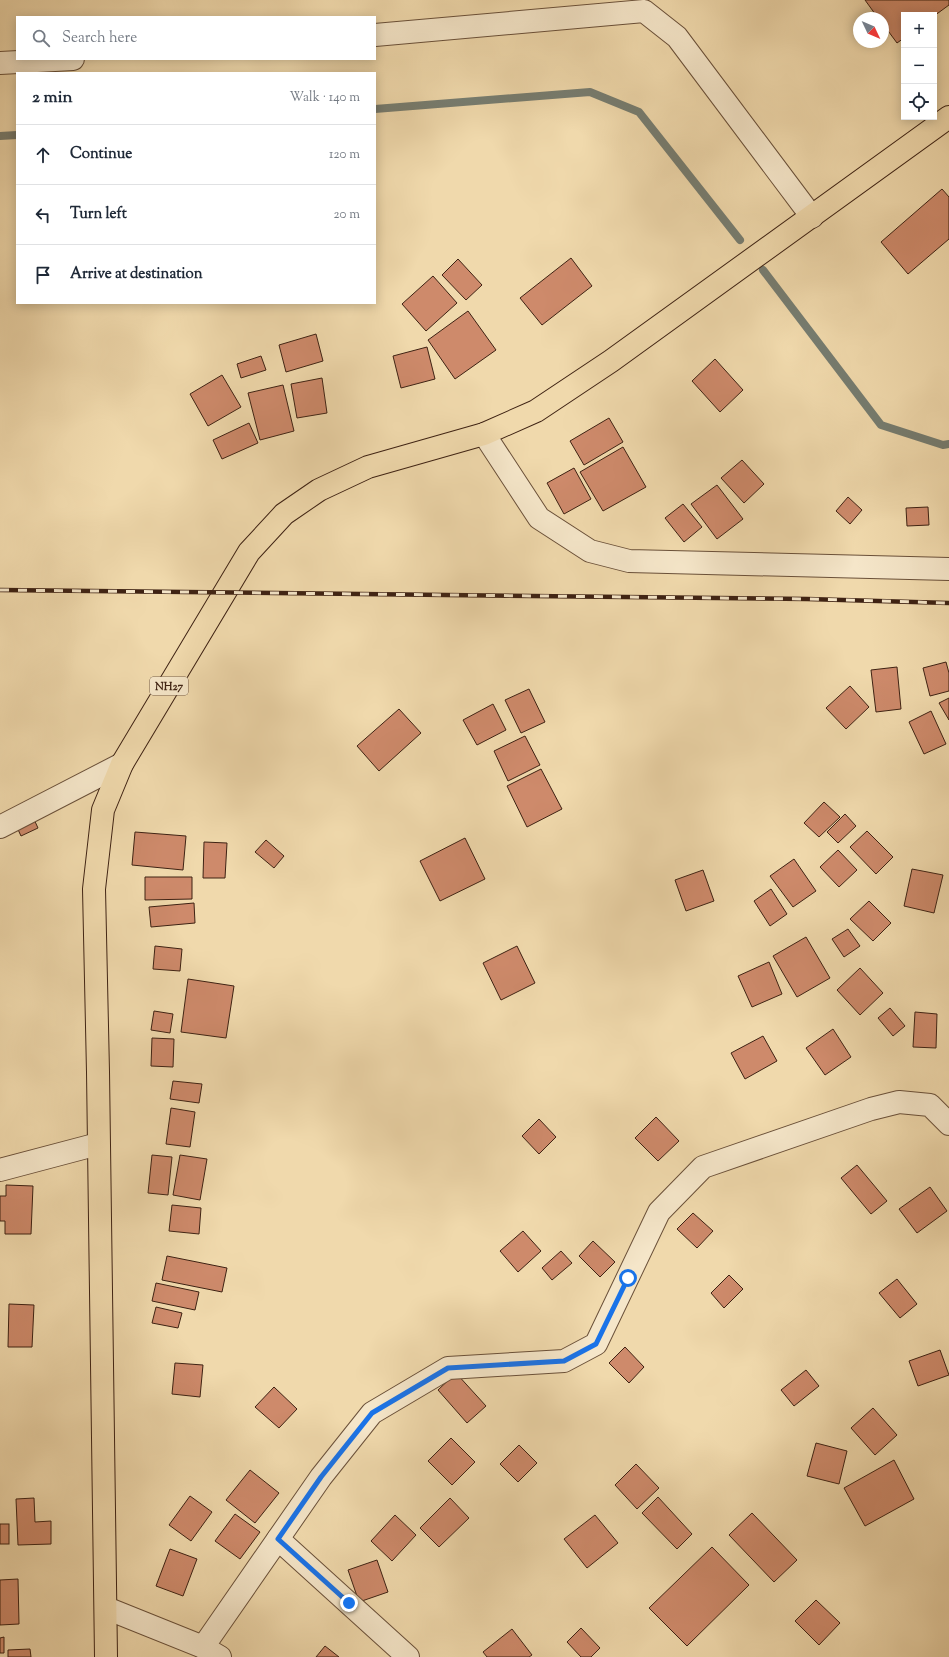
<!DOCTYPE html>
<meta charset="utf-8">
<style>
:root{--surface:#fff;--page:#f6f6f7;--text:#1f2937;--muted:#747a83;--line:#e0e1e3}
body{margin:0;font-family:"Sorts Mill Goudy",serif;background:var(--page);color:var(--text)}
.controls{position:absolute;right:12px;top:12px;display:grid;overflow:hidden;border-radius:0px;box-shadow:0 2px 10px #0003}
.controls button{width:36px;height:36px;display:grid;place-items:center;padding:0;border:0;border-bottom:1px solid var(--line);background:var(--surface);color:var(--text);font:20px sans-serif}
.compass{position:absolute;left:853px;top:12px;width:36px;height:36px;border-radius:50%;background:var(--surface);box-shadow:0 2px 10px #0003;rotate:134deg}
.stop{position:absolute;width:12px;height:12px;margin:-9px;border:3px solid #1a73e8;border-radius:50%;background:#fff}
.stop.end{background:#1a73e8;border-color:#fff;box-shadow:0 1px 4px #0008}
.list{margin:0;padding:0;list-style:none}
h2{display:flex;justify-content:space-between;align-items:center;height:52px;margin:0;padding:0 16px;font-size:17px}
h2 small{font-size:13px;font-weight:400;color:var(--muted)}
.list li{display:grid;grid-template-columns:26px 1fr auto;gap:12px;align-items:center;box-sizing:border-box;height:60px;padding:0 16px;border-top:1px solid var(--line)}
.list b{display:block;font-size:15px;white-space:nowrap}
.list em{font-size:13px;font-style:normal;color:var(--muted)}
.icon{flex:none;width:22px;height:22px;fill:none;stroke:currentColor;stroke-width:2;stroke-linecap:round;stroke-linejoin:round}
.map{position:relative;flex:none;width:949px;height:1657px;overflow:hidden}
.search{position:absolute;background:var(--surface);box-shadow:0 2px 10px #0003;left:16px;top:16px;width:360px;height:44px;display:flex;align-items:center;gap:10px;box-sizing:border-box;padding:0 14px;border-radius:0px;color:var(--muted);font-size:15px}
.panel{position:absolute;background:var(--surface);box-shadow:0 2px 10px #0003;left:16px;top:72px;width:360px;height:232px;border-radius:0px}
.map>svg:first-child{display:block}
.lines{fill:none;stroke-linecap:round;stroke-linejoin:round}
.stream{stroke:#767d71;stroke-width:8}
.building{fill:#ce8a6b;stroke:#3e2213}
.minor-casing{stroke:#6a5039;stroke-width:24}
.trunk-casing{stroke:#3e2213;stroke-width:24}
.minor{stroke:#f5e6c9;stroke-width:22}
.trunk{stroke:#f0d9ac;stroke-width:22}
.rail-casing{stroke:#3e2213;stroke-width:4.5}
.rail{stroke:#f5e6c9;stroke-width:3;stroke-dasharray:9;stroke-linecap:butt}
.route{stroke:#1a73e8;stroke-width:5}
.labels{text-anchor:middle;stroke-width:4;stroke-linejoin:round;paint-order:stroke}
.shield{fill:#f5e6c9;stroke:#755d4a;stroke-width:1}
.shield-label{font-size:11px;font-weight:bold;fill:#3e2213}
</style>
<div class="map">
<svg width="949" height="1657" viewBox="0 0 949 1657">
<rect width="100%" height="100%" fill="#f0d9ac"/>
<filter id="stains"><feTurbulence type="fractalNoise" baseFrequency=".005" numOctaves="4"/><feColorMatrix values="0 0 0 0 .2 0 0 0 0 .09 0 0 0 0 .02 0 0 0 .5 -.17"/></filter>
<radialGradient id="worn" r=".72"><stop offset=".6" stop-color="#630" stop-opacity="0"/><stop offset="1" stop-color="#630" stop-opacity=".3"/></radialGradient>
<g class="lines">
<g class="stream">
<polyline points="375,109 590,92 639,112 740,240"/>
<polyline points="0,136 17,135"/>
<polyline points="763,270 881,425 943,445 949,444"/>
</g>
</g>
<g class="building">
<polygon points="865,0 949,0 949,5 934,16 904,15 904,38 897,43 883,24 883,18 878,18"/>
<polygon points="942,189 949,197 949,239 908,274 881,242"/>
<polygon points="571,258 592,286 542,325 520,298"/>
<polygon points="458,259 482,285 466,300 442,275"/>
<polygon points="433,276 457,303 426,331 402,304"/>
<polygon points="468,311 496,350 455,379 428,340"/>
<polygon points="316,334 323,361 286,372 279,345"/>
<polygon points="427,347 435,379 401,388 393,356"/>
<polygon points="261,356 266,370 241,378 237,364"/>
<polygon points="715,359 743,390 720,412 692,381"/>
<polygon points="222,375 241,407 208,426 190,394"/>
<polygon points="322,378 327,413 297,418 291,384"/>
<polygon points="283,385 294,431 260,440 248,393"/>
<polygon points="609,418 623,442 584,465 570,441"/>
<polygon points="249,423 258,443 222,459 213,440"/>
<polygon points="623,447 646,487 603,511 580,472"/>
<polygon points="742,460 764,484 744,503 721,478"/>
<polygon points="574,468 591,499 564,514 547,483"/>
<polygon points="717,485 743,519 717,539 691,504"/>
<polygon points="848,497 862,510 850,524 836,511"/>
<polygon points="683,504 702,527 684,542 665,518"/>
<polygon points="928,507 929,525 907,526 906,508"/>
<polygon points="946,662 949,673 949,691 930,696 923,668"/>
<polygon points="897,667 901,709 876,712 871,670"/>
<polygon points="850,686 869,707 846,729 826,708"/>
<polygon points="529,689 545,722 521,733 505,700"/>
<polygon points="949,698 949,720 939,703"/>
<polygon points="493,704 506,730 477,745 463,720"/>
<polygon points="399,709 421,733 379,771 357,746"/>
<polygon points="931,711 946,744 924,754 909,722"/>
<polygon points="525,736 540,765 508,781 494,751"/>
<polygon points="541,769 562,809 527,827 507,786"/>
<polygon points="824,802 840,817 819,837 804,823"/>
<polygon points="845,814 856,826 838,843 827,832"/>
<polygon points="32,815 38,828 21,836 15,823"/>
<polygon points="867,831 893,857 876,874 850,847"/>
<polygon points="135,832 186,836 183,870 132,865"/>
<polygon points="465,838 485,879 440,901 420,861"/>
<polygon points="266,840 284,856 274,868 255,852"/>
<polygon points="204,842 227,843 225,878 203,878"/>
<polygon points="838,850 857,870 839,887 820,867"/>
<polygon points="794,859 816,891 793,907 770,876"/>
<polygon points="912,869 943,875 934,913 904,906"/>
<polygon points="703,870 714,901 686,911 675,880"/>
<polygon points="145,877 192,877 192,899 145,900"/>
<polygon points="771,889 787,914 770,926 754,901"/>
<polygon points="869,901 891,923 873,941 850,919"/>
<polygon points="194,903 195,923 151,927 149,907"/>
<polygon points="848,929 860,946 844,957 832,939"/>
<polygon points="806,937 830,978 797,997 773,956"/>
<polygon points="155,946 182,949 180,971 153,969"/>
<polygon points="517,946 535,983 501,1000 483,963"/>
<polygon points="769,962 782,994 752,1007 738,976"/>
<polygon points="860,968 883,993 860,1015 837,990"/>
<polygon points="188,979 234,986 226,1038 181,1032"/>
<polygon points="890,1008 905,1026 893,1036 878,1018"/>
<polygon points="154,1011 173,1014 170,1033 151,1030"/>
<polygon points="915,1012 937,1014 936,1048 913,1047"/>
<polygon points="833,1029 851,1057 825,1075 806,1048"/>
<polygon points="763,1036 777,1061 745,1079 731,1053"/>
<polygon points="152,1038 174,1039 173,1067 151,1066"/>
<polygon points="173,1081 202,1084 199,1103 170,1099"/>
<polygon points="171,1108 195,1112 190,1147 166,1144"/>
<polygon points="656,1117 679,1141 658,1161 635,1138"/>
<polygon points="539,1119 556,1137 539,1154 522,1136"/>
<polygon points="152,1155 172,1157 168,1195 148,1193"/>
<polygon points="180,1155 207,1159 200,1200 173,1195"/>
<polygon points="857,1165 887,1201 871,1214 841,1178"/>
<polygon points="6,1185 33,1186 31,1234 5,1234 5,1221 0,1221 0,1196 6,1196"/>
<polygon points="930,1187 947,1211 917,1233 899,1209"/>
<polygon points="172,1205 201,1208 199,1234 169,1231"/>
<polygon points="693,1213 713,1231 697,1248 677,1229"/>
<polygon points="523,1231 541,1251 518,1272 500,1251"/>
<polygon points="593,1241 615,1262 600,1277 579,1256"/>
<polygon points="561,1251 572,1263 552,1280 542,1268"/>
<polygon points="167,1256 227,1268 222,1292 162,1280"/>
<polygon points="729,1275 743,1289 724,1308 711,1293"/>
<polygon points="897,1279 917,1304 900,1318 879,1293"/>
<polygon points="156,1283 199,1292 195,1310 152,1301"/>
<polygon points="9,1304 34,1305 32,1347 8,1347"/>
<polygon points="156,1307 182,1313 178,1328 152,1323"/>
<polygon points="625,1347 644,1367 629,1383 609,1363"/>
<polygon points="940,1350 949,1375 918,1386 909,1361"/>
<polygon points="175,1363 203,1365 200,1397 172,1394"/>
<polygon points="806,1370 819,1386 794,1406 781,1390"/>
<polygon points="456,1373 486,1406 467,1423 438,1390"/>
<polygon points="274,1387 297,1409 279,1428 255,1407"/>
<polygon points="873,1408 897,1435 875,1455 851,1428"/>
<polygon points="451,1438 475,1462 452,1485 428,1461"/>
<polygon points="816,1443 847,1451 839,1484 807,1476"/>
<polygon points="519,1445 537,1463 518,1482 500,1464"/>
<polygon points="894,1460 914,1499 865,1526 844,1488"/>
<polygon points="636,1464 659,1488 637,1509 615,1485"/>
<polygon points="250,1470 279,1493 255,1523 226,1500"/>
<polygon points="190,1496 212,1512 191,1541 169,1525"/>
<polygon points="658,1497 692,1534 677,1549 642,1513"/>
<polygon points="34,1498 35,1522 51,1521 51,1544 18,1545 16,1499"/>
<polygon points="450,1498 469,1518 439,1547 420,1528"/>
<polygon points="752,1513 797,1560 774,1582 729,1535"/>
<polygon points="235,1514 260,1532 240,1559 215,1541"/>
<polygon points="395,1515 416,1535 392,1561 371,1541"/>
<polygon points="595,1515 618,1543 587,1568 564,1539"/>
<rect x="0" y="1524" width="9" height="20"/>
<polygon points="712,1547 749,1585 687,1646 649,1608"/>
<polygon points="170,1549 197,1559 183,1596 156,1586"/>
<polygon points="377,1560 388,1592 359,1602 348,1570"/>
<polygon points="18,1579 19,1624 0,1625 0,1580"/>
<polygon points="816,1600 840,1623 819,1645 795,1621"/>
<polygon points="581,1628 600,1648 591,1657 581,1657 567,1642"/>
<polygon points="512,1629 532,1655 529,1657 487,1657 483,1652"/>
<polygon points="4,1637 4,1653 0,1653 0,1638"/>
<polygon points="325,1646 339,1657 316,1657"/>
<polygon points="30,1649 31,1657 8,1657 8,1650"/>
</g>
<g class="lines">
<g class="minor-casing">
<g id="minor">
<polyline points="375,35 644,11 677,37 812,217"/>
<polyline points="0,63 73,59"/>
<polyline points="484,434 539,518 590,551 629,561 949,569"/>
<polyline points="0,827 122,764"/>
<polyline points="0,1170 98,1144"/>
<polyline points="278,1539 408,1657"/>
<polyline points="106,1608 203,1647 220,1657"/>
<polyline points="203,1647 321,1477 372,1413 448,1368 564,1361 596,1344 659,1212 703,1167 871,1109 899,1102 930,1105 949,1124"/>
</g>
</g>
<g class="trunk-casing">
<polyline id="trunk" points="106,1657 98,1072 94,889 103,810 122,764 249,552 284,514 319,490 368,467 484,434 536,411 611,361 949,117"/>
</g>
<use href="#minor" class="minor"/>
<use href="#trunk" class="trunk"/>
<g class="rail-casing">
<polyline id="rail" points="0,590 807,599 949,603"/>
</g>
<use href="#rail" class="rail"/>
</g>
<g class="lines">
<polyline class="route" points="349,1603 278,1539 321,1477 372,1413 448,1368 564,1361 596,1344 628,1278"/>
</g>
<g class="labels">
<rect class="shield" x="150" y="677" width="38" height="18" rx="3"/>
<g class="shield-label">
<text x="169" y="690">NH27</text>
</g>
</g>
<rect width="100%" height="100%" filter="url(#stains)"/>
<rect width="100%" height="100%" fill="url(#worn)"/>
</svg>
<div class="controls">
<button>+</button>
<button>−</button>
<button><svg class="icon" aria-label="locate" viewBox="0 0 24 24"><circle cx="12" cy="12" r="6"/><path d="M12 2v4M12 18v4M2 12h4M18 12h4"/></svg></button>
</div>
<svg class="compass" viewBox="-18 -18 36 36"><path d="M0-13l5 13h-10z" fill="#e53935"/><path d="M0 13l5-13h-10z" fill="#747a83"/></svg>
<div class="stop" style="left:628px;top:1278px"></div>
<div class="stop end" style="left:349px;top:1603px"></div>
<div class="search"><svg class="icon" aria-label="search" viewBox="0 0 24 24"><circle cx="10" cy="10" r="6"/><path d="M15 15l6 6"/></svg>Search here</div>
<section class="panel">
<h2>2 min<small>Walk · 140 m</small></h2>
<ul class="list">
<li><svg class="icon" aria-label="ahead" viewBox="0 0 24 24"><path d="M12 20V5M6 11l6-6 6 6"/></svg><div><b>Continue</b></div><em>120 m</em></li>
<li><svg class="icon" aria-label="left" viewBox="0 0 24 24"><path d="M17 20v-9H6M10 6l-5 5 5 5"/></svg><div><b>Turn left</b></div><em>20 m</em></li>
<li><svg class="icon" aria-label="arrive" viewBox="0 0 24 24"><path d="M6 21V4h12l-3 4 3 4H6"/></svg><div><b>Arrive at destination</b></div></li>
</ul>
</section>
</div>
